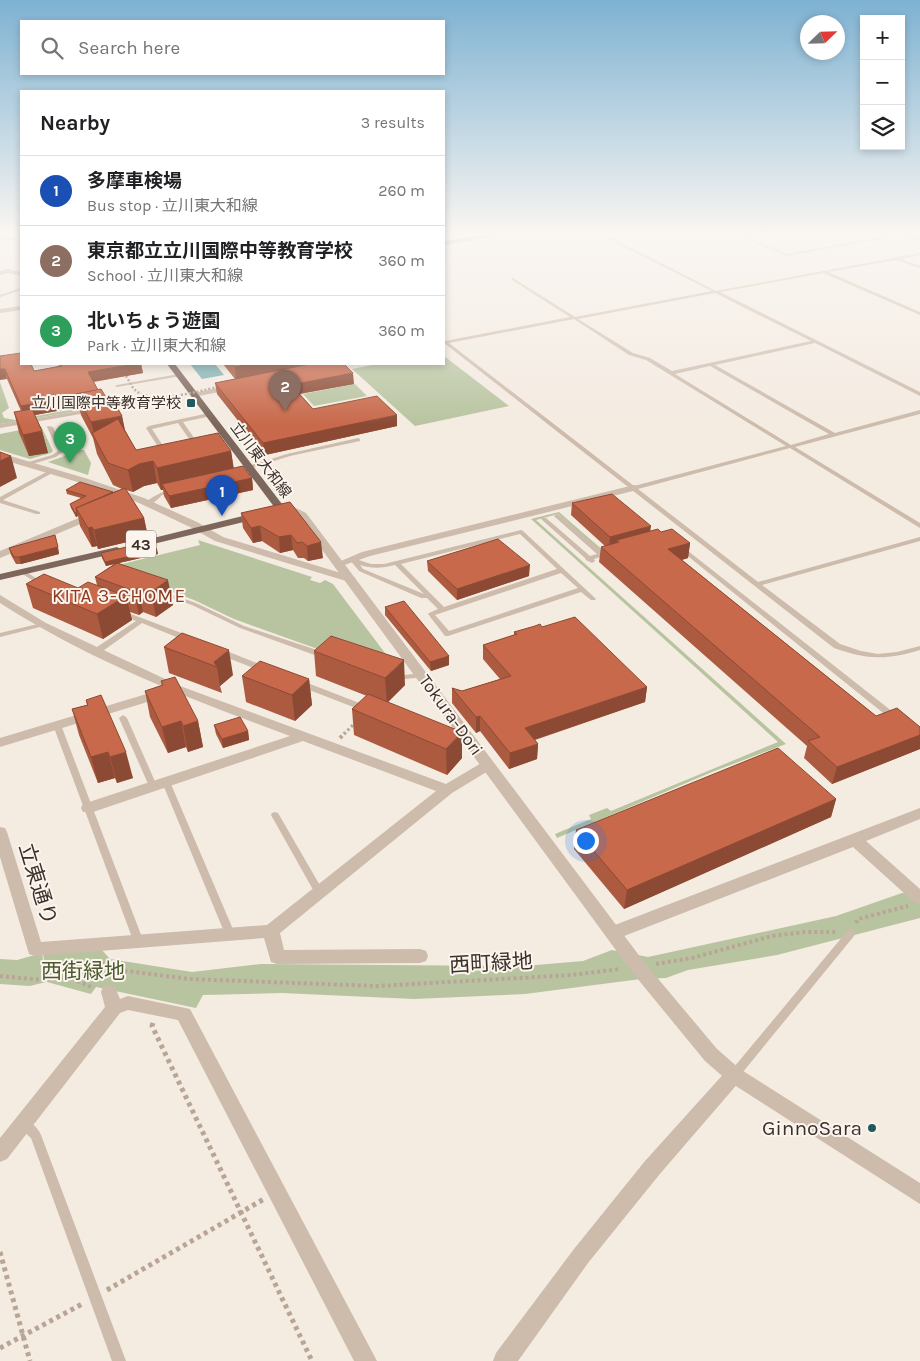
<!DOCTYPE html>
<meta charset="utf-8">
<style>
:root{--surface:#fff;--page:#f2f2f2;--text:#202124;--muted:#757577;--line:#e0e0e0;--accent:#111827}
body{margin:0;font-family:Karla,"Noto Sans JP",sans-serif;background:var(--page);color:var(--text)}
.controls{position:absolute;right:15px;top:15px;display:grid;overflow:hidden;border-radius:0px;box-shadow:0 2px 8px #0003}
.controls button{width:45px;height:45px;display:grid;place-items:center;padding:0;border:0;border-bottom:1px solid var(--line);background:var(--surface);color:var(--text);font:25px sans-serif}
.compass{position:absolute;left:800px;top:15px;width:45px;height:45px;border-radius:50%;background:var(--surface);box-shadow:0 2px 8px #0003;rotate:67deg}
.you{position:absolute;left:585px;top:840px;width:18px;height:18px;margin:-12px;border:4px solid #fff;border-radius:50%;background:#1a73e8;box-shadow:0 0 0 8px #1a73e833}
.badge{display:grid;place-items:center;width:32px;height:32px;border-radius:50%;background:var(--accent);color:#fff;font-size:16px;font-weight:700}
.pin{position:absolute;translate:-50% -41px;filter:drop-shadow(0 1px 2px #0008)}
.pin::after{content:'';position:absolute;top:26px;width:18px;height:15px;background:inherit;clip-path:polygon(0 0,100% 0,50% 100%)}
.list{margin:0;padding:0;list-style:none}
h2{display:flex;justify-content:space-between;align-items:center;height:65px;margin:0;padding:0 20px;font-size:21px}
h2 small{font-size:16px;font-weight:400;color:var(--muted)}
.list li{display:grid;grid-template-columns:32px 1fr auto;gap:15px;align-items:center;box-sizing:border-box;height:70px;padding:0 20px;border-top:1px solid var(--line)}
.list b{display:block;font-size:19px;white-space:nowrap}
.list p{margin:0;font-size:16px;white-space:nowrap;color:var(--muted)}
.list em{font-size:16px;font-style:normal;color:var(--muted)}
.icon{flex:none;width:28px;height:28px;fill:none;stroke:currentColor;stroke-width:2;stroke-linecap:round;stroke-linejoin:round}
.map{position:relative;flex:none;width:920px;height:1361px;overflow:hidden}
.search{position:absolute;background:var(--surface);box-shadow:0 2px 8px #0003;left:20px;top:20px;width:425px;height:55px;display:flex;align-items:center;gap:12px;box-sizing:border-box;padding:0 18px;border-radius:0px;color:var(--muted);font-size:19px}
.panel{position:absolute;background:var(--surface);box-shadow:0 2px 8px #0003;left:20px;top:90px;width:425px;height:275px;border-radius:0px}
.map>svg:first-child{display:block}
.green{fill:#b8c4a0}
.water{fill:#7fb0b2}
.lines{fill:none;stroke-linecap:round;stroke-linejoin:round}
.path-far2{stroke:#b9a596;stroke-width:3;stroke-dasharray:2.5 2.5;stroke-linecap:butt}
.path-far1{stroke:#b9a596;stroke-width:4;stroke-dasharray:3 3;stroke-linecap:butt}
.path{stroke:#b9a596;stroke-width:5;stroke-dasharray:4 4;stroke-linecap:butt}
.service{fill:#cdbbac;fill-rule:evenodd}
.minor{fill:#cdbbac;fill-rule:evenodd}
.tertiary{fill:#cdbbac;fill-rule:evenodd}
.primary{fill:#7d675c;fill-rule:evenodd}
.path-bridge{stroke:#b9a596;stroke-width:2.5;stroke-dasharray:2 2;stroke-linecap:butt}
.wall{fill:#ac5a40}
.shaded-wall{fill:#8c4a34}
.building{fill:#c8694b;stroke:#8c4a34}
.poi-dot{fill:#1f5a5e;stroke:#fbf5ee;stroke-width:2}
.labels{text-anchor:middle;stroke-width:4;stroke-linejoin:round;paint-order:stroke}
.far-poi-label{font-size:15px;fill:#3b302b;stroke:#fbf5ee;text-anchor:end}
.far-street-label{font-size:15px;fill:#3b302b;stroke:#fbf5ee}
.shield{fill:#fbf5ee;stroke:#756b66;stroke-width:1}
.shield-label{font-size:16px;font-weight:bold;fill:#3b302b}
.street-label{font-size:18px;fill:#3b302b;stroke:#fbf5ee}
.neighbourhood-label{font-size:19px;letter-spacing:1px;fill:#8c3b22;stroke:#fbf5ee}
.near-street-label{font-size:21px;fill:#3b302b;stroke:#fbf5ee}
.near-park-label{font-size:21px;fill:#4a5a2e;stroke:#fbf5ee}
.near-poi-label{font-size:21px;fill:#3b302b;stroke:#fbf5ee;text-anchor:end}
</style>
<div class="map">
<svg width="920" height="1361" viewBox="0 0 920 1361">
<rect width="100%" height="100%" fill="#f4ebe1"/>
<g class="green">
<polygon points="444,356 509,406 415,426 352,369 377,364 444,364"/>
<polygon points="0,382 9,408 2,413 4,418 15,420 117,401 119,404 0,424"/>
<polygon points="355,384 367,396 314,406 303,394"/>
<polygon points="41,426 53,451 51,453 30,459 0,450 0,434"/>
<polygon points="81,450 84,450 91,463 88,475 48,462"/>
<polygon points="559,512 605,552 602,553 558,514 536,520 786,744 712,772 557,838 555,834 591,819 589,815 607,808 611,811 778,742 531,519"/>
<polygon points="198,540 312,577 310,580 320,583 325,580 333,584 397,669 326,652 234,619 194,600 111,569 114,566 200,545"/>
<polygon points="920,890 920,918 777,955 688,970 666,978 641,979 525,994 414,999 282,993 203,995 196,1008 96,987 91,994 47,982 43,953 102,950 110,959 192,972 261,964 524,966 583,961 612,950 648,957 836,916 902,893"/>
<polygon points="42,953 46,982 30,986 0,984 0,959 17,960"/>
</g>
<polygon class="water" points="190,364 215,364 224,375 202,379"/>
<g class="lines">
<polyline class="path-far2" points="344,734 355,723"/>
<g class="path-far1">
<polyline points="340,738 345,733"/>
<polyline points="856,923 858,919 908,906"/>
<polyline points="97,960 112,969 189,979 377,986 572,975 620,969"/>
<polyline points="54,962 77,981 94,988"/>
<polyline points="656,964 692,958 772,936 805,932 836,932"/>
<polyline points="0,976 43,980 68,977 67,965 70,962"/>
</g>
<g class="path">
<polyline points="153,1023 152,1026 312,1361"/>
<polyline points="0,1252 30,1361"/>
<polyline points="107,1290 264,1199"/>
<polyline points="0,1348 84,1303"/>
</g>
<g class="service">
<path d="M598 234C605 234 608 238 613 239 620 241 644 234 654 234L618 241 716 291 920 253V255L901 259 920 266V268L896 260 828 272 920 312V315L823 273 720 292 920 392V396L815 343 715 365 835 433 920 410V414L795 447 920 523V528L790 448 638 489 758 582 920 537V541L762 585 840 644 861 651 878 654 897 652 920 646V650C886 660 868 660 834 648L444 343V341H445L570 317 512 280 511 279 513 278 575 317 712 291ZM715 293 811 341 672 371 650 358 633 353 578 319ZM574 319 629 355 646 360 786 446 634 486 449 343ZM710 366 829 434 791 445 675 374Z"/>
<polygon points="736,234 741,234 786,254 896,234 902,234 920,241 920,243 900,236 786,256"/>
<polygon points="21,288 21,290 0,297 0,295"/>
<polygon points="179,374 181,374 181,376 117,387 115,386 117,385"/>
<polygon points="141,398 144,400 143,401 106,410 103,408"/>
<polygon points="90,409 92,410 92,412 0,428 0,424"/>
<polygon points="209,413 212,415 211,416 183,422 199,445 196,447 194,446 178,423 152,429 167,452 164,454 162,453 146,428 149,426"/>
<polygon points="48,426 53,427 64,451 56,457 29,465 25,465 25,463 52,455 58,451 47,427"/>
<polygon points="358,438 360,439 360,441 290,456 248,469 245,467 287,454"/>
<polygon points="52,469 54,470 54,472 3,500 40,512 40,514 36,514 0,503 0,497"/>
<path d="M173 489 175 490V492L162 495C158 500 152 504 146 506L143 504C154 496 160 492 173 489Z"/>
<polygon points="557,514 559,515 603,552 610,552 611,553 610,554 594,559 595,561 592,563 586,560 585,558 541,519 542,518 546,518 590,556 597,554 555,517 554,516"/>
<path d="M521 530 523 531 595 598 596 599 595 600H591L581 592 448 636H445L428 614 429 613 438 609 427 598H421L359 571 350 560 353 558 371 564H384ZM520 534 557 569 444 607 401 564ZM360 565C372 569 383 568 395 565L424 594 363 569ZM561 573 578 588 449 631 435 615Z"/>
<polygon points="681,546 683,547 898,716 899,718 898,720 892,720 679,549 679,547"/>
<polygon points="23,570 25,571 45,584 42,586 40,585 21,573 20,572"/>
<polygon points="161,591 196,603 244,626 326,653 327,655 326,657 320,657 240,628 192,605 159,594 158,593 159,592"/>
<polygon points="123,611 192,637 193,639 189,641 186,641 142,623 100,653 94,653 93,651 94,649 136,621 121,614 120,613 121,612"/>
<polygon points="42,623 46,625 44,626 0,637 0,633"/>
<polygon points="218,650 224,650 267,667 268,669 267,671 261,671 218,654 217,652"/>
<polygon points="421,673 424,673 425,675 424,677 396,680 392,678 396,676"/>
<polygon points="299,682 305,682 367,706 368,708 364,710 361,710 299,686 298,684"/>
<polygon points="123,715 127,718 157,786 156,788 150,788 149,786 119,718"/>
<polygon points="57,722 61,725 143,940 141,943 138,944 135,943 133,940 53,725"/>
<polygon points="166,779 169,780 170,782 235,934 233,937 230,938 227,937 225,934 162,782 163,780"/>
<polygon points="275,812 278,813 322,889 324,892 322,895 319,896 316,895 271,815 272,813"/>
<polygon points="851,929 854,930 856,933 854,936 738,1078 734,1080 730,1078 729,1075 730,1072 848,930"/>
<path d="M23 1118C30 1120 38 1128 41 1135L126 1361H112L31 1138 19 1127 17 1123 19 1119Z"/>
</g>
<g class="minor">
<polygon points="906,234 920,236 920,240 907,235"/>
<polygon points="0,235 21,238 21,242 0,239"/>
<polygon points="8,269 21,272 21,276 8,273 0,275 0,271"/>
<polygon points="21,306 21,310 0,313 0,309"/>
<polygon points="231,385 235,387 234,389 194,397 190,394"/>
<polygon points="0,453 88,479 144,498 197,522 223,537 354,577 356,579 350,582 346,581 215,541 190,527 137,502 81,483 0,459"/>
<polygon points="634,485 637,486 637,490 370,556 339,567 334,564 362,552"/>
<polygon points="93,512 98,515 97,517 0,558 0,551"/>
<path d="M0 595 46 623 180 686 446 784 483 762H493L495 765 493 768 452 793 280 933 284 950 420 949 426 951 428 956 426 961 420 963 277 964 271 962 264 938 35 956 29 954 0 857V827L5 828 7 832 41 942 267 925 436 791 303 741 93 812H83L81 808 83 804 290 736C190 699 90 661 0 603Z"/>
<polygon points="163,689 167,690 169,693 167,696 0,747 0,738"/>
<polygon points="920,808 920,819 866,841 920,889 920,904 914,902 853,847 619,938 613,939 607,938 605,933 607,928"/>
<polygon points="109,985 115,987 120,999 128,996 190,1009 377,1361 354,1361 178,1020 128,1010 120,1013 7,1159 0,1162 0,1138 105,1007 101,992 103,987"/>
<polygon points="734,1067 740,1069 743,1075 740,1081 659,1175 588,1263 518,1361 493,1361 496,1353 574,1249 645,1161 728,1069"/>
</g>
<polygon class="tertiary" points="292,506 306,513 644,962 717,1049 740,1069 920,1183 920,1204 728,1081 705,1061 632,972 298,517 290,512 283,513 278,510 279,508"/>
<g class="primary">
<polygon points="490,234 505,234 444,245 444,241"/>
<polygon points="167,364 175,364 285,508 285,512 137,548 133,547 133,543 275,508"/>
<polygon points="117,547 122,550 121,552 0,580 0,574"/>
</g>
<path class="path-bridge" d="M126 376C129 380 131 386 134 389 150 406 198 391 218 387"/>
</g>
<g class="wall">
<polygon points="0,356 34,371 59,366 58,364 141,364 143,373 94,382 98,390 122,416 125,430 136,450 231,451 234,469 252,478 253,490 171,508 164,496 163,490 161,490 157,483 144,486 133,492 126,490 144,518 148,537 98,549 97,546 92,547 80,526 78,516 76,517 71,508 70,504 81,498 67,494 66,490 113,492 122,489 113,485 97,454 93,438 81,415 79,407 35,415 42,431 48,453 29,456 19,433 14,412 21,411 7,379"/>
<polygon points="223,364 344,364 354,384 300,394 313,409 397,426 265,455 217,394 215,383 235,379"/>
<polygon points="290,502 323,558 308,561 304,558 298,558 293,550 280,553 262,541 253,543 243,528 241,513"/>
<polygon points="572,503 650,531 661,532 690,543 688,558 682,560 876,716 920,727 920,749 832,784 804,758 807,746 599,562 601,547 605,546 571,515"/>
<polygon points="55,535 59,554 21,564 16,564 11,555 9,548"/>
<polygon points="157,550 158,554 119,563 173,605 156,617 143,612 139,615 130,612 132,620 103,639 33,608 26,584 78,588 97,585 95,577 114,564 106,566 102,558 101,553"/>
<polygon points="427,561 529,576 457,600 428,571"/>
<polygon points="385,607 449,665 431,671 385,615"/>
<polygon points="542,627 647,687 645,702 535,740 538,744 537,759 509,769 480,731 476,733 452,703 452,688 462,691 500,679 483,659 483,645 514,635 514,632"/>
<polygon points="182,633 233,675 220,686 222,693 169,673 164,647"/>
<polygon points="314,651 405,685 388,702 462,758 447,775 354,735 352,709 367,696 316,676"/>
<polygon points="242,676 309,679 312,705 295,721 246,702"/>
<polygon points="161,681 198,721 203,747 188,752 186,747 168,753 150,717 145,691 162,686"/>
<polygon points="86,700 133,778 117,783 115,778 98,783 79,735 72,709 87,705"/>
<polygon points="214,725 248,731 249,740 223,748 216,734"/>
<polygon points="836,799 831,817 624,909 574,849 576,830"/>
</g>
<g class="shaded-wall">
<polygon points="135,364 141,364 143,373 90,382 88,372"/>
<polygon points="250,364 316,364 236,381 235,367"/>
<polygon points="0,369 5,369 7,379 0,380"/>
<polygon points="353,373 354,384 292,395 291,385"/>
<polygon points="77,396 79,407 24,417 21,406"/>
<polygon points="397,415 397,426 265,455 263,443"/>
<polygon points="122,416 126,437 95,437 91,422"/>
<polygon points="42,431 48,453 29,456 23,435"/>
<polygon points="231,451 234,473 162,484 163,490 161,490 157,468"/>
<polygon points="11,456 17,478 0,487 0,461"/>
<polygon points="153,461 157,483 144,486 133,492 128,470 139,464"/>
<polygon points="252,478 253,490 171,508 169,496"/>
<polygon points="77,512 78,516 76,517 75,513"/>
<polygon points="144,518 148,537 98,549 94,530"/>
<polygon points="260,526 262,541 253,543 251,528"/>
<polygon points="651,526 649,539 617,540 616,548 609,549 610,537"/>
<polygon points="92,527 97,546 92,547 88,528"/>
<polygon points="291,535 293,550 280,553 279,537"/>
<polygon points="321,542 323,558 308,561 307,546"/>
<polygon points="690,543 688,558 666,564 668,549"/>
<polygon points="58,547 59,554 21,564 19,557"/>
<polygon points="157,550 158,554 106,566 105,562"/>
<polygon points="530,565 529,576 457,600 457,589"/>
<polygon points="168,580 173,605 156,617 151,592"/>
<polygon points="138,588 143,612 139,615 134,591"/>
<polygon points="126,596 132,620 103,639 97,614"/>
<polygon points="229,650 233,675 220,686 217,667 214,662"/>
<polygon points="449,656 449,665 431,671 430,662"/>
<polygon points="404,660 405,685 387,703 385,678"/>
<polygon points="309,679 312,705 295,721 292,695"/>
<polygon points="647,687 645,702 524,743 525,728"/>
<polygon points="480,716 480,731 476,733 476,717"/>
<polygon points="181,721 186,747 168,753 162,727"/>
<polygon points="198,721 203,747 188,752 183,726"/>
<polygon points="248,731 249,740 223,748 222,739"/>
<polygon points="462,732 462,758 447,775 446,749"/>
<polygon points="920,735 920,749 832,784 837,767"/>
<polygon points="538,744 537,759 509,769 510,753"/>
<polygon points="108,752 115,778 98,783 91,757"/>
<polygon points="126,752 133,778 117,783 110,757"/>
<polygon points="836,799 831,817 624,909 627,890"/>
</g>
<g class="building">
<polygon points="21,353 21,364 31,364 34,371 62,366 61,364 135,364 88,372 98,390 76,394 77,396 21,406 5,369 0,369 0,356"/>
<polygon points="232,364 250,364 235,367"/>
<polygon points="310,364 344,364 353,373 291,385 313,409 377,396 397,415 263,443 215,383"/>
<polygon points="101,389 107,399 112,398 122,416 91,422 76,394"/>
<polygon points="32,409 42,431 23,435 14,412"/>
<polygon points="118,419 136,450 218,433 231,451 157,468 153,461 139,464 128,470 108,463 92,433"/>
<polygon points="0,452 11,456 0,461"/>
<polygon points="243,466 252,478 169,496 162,484"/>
<polygon points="80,482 113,492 76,508 77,512 75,513 70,504 86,496 66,490"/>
<polygon points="125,488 144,518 94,530 92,527 88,528 76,508"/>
<polygon points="612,494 651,526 610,537 572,503"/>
<polygon points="290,502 321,542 307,546 302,542 297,543 291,535 279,537 260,526 251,528 241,513"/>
<polygon points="658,529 661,532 672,529 690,543 668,549 876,716 897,708 920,727 920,735 837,767 808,741 820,737 601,547 619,542 617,540"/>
<polygon points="55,535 58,547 19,557 14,557 9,548"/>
<polygon points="498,539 530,565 457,589 427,561"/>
<polygon points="152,541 157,550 105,562 101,553"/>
<polygon points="117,563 168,580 151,592 138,588 134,591 95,577"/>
<polygon points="44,574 78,588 88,582 126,596 97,614 26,584"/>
<polygon points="404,601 449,656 430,662 385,607"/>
<polygon points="575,617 647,687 525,728 538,744 510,753 480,716 476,717 452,688 462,691 511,676 483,645 517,634 514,632 535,626 540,624 542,627"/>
<polygon points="182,633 229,650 214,662 217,667 164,647"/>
<polygon points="331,636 404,660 385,678 314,651"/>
<polygon points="260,661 309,679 292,695 242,676"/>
<polygon points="175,677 198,721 183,726 181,721 162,727 145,691 163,685 161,681"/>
<polygon points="368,694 462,732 446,749 352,709"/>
<polygon points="101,695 126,752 110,757 108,752 91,757 72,709 88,705 86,700"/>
<polygon points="240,717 248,731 222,739 214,725"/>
<polygon points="778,748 836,799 627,890 576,830"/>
</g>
<linearGradient id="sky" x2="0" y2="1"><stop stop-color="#7eb2d2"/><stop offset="0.55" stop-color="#faf6f2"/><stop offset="1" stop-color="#faf6f2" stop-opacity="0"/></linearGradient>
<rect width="920" height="425" fill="url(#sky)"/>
<g class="poi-dot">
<rect x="186" y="398" width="10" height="10" rx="2.5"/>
<circle cx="872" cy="1128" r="5"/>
</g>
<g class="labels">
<g class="far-poi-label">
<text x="181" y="408">立川国際中等教育学校</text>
</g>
<g class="far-street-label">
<text transform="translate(261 460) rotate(53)" y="5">立川東大和線</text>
</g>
<rect class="shield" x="126" y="530.5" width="30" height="27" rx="4"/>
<g class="shield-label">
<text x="141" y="550">43</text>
</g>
<g class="street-label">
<text transform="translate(451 715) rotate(54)" y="6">Tokura-Dori</text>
</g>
<g class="neighbourhood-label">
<text x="119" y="602">KITA 3-CHOME</text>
</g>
<g class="near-street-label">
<text transform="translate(38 884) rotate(73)" y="7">立東通り</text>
<text transform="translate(491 963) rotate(-3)" y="7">西町緑地</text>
</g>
<g class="near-park-label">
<text x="83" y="978">西街緑地</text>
</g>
<g class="near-poi-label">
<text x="862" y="1135">GinnoSara</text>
</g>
</g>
</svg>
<div class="controls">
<button>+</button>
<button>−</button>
<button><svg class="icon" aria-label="layers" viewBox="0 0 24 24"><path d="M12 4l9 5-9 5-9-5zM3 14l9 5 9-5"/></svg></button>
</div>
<svg class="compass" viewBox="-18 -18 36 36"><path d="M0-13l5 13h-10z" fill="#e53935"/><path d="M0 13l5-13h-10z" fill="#757577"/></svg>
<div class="you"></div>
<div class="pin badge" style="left:222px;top:516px;background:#1a4fb4">1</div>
<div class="pin badge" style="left:285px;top:411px;background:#8d6e63">2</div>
<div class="pin badge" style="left:70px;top:463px;background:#2e9e5b">3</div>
<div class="search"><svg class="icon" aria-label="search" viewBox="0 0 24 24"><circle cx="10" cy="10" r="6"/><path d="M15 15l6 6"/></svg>Search here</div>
<section class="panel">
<h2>Nearby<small>3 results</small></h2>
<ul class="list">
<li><span class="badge" style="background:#1a4fb4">1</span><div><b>多摩車検場</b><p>Bus stop · 立川東大和線</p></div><em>260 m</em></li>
<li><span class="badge" style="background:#8d6e63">2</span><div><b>東京都立立川国際中等教育学校</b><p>School · 立川東大和線</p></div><em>360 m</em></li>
<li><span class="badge" style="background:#2e9e5b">3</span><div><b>北いちょう遊園</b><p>Park · 立川東大和線</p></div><em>360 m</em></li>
</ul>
</section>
</div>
